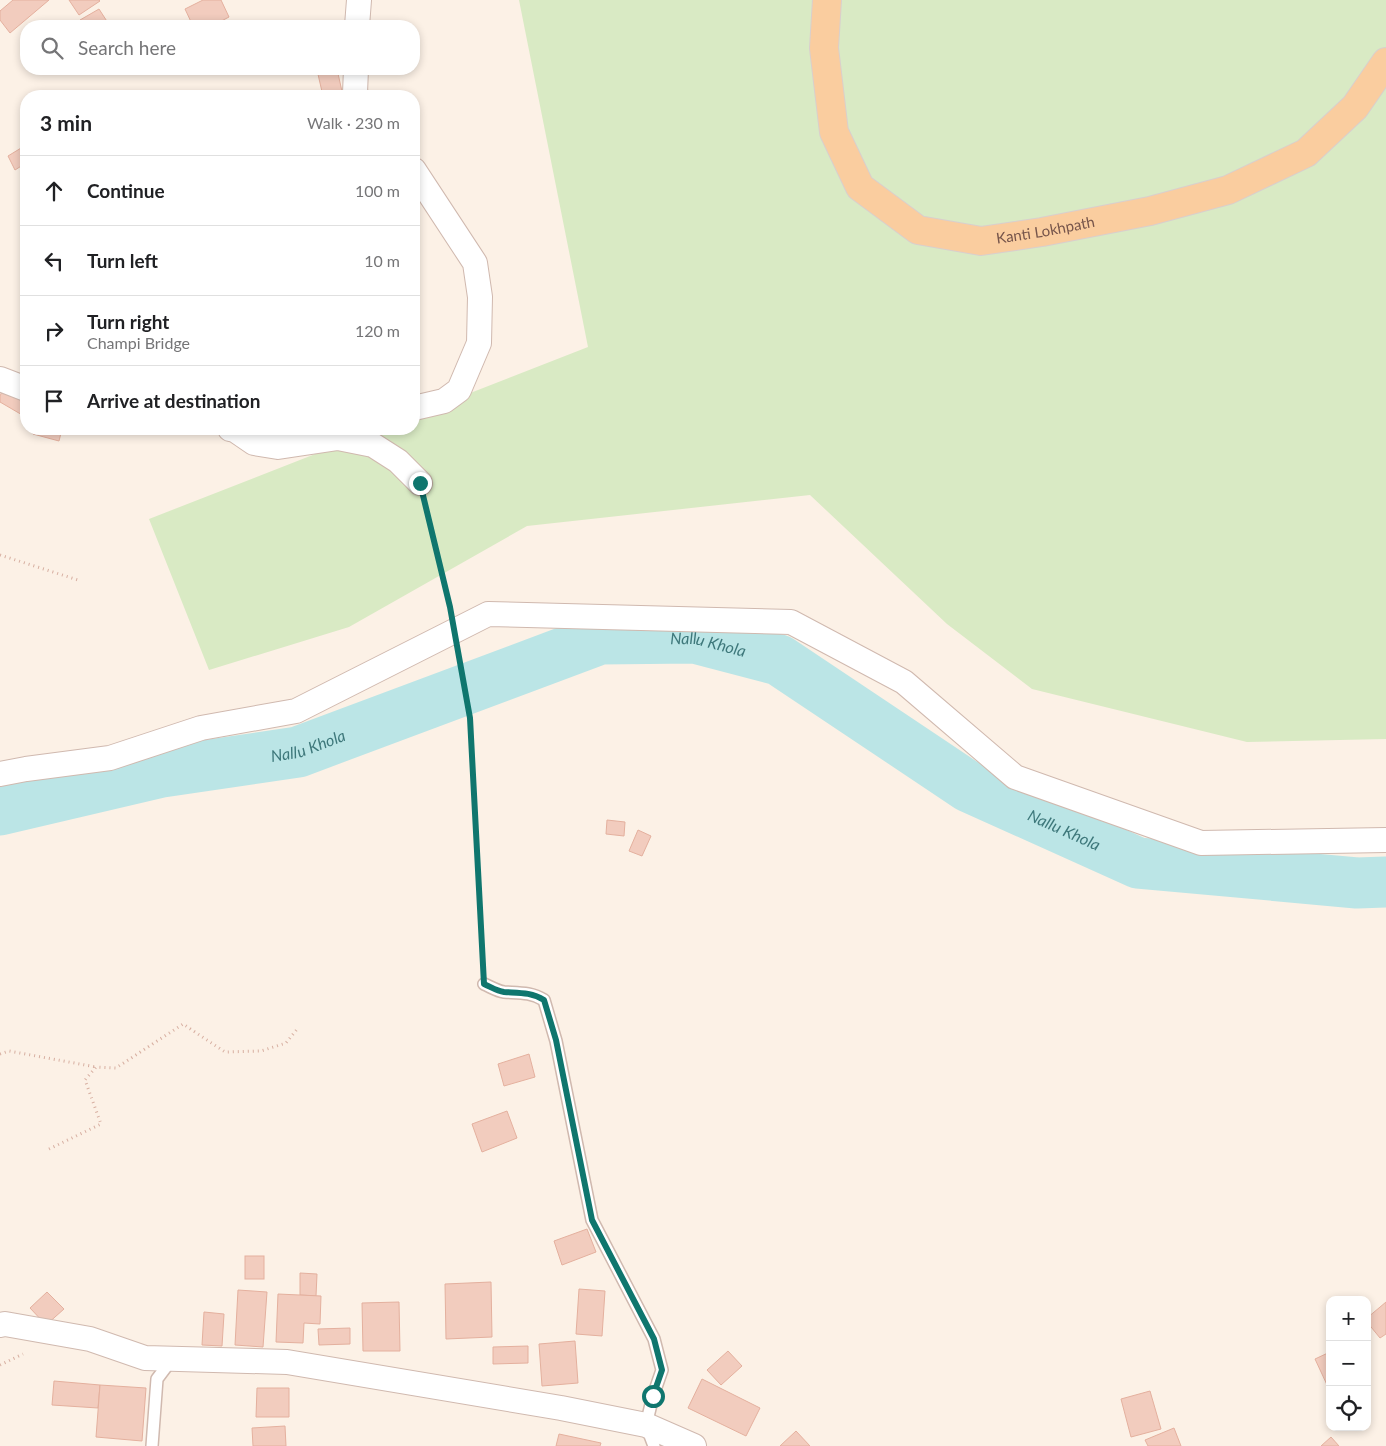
<!DOCTYPE html>
<meta charset="utf-8">
<style>
:root{--surface:#fff;--page:#f2f2f2;--text:#202124;--muted:#757577;--line:#e0e0e0}
body{margin:0;font-family:Lato,sans-serif;background:var(--page);color:var(--text)}
.controls{position:absolute;right:15px;bottom:15px;display:grid;overflow:hidden;border-radius:10px;box-shadow:0 2px 8px #0003}
.controls button{width:45px;height:45px;display:grid;place-items:center;padding:0;border:0;border-bottom:1px solid var(--line);background:var(--surface);color:var(--text);font:25px sans-serif}
.stop{position:absolute;width:15px;height:15px;margin:-11px;border:4px solid #0f766e;border-radius:50%;background:#fff}
.stop.end{background:#0f766e;border-color:#fff;box-shadow:0 1px 5px #0008}
.list{margin:0;padding:0;list-style:none}
h2{display:flex;justify-content:space-between;align-items:center;height:65px;margin:0;padding:0 20px;font-size:21px}
h2 small{font-size:16px;font-weight:400;color:var(--muted)}
.list li{display:grid;grid-template-columns:32px 1fr auto;gap:15px;align-items:center;box-sizing:border-box;height:70px;padding:0 20px;border-top:1px solid var(--line)}
.list b{display:block;font-size:19px;white-space:nowrap}
.list p{margin:0;font-size:16px;white-space:nowrap;color:var(--muted)}
.list em{font-size:16px;font-style:normal;color:var(--muted)}
.icon{flex:none;width:28px;height:28px;fill:none;stroke:currentColor;stroke-width:2;stroke-linecap:round;stroke-linejoin:round}
.map{position:relative;flex:none;width:1386px;height:1446px;overflow:hidden}
.search{position:absolute;background:var(--surface);box-shadow:0 2px 8px #0003;left:20px;top:20px;width:400px;height:55px;display:flex;align-items:center;gap:12px;box-sizing:border-box;padding:0 18px;border-radius:20px;color:var(--muted);font-size:19px}
.panel{position:absolute;background:var(--surface);box-shadow:0 2px 8px #0003;left:20px;top:90px;width:400px;height:345px;border-radius:20px}
.map>svg:first-child{display:block}
.green{fill:#d9eac4}
.lines{fill:none;stroke-linecap:round;stroke-linejoin:round}
.river{stroke:#bbe5e6;stroke-width:51}
.building{fill:#f2ccbe;stroke:#e4b09e}
.service-casing{stroke:#d0b9af;stroke-width:14}
.minor-casing{stroke:#d0b9af;stroke-width:26}
.primary-casing{stroke:#d9cfcd;stroke-width:30}
.path{stroke:#d7afa1;stroke-width:3;stroke-dasharray:1 4;stroke-linecap:butt}
.service{stroke:#fff;stroke-width:11}
.minor{stroke:#fff;stroke-width:24}
.primary{stroke:#facd9f;stroke-width:28}
.path-bridge{stroke:#d7afa1;stroke-width:3;stroke-dasharray:1 4;stroke-linecap:butt}
.route{stroke:#0f766e;stroke-width:6}
.labels{text-anchor:middle;stroke-width:4.5;stroke-linejoin:round;paint-order:stroke}
.street-label{font-size:15px;fill:#76554b;stroke:#fff5ed}
.water-label{font-size:16px;font-style:italic;fill:#3e787b;stroke:#fff5ed}
</style>
<div class="map">
<svg width="1386" height="1446" viewBox="0 0 1386 1446">
<rect width="100%" height="100%" fill="#fcf1e6"/>
<polygon class="green" points="519,0 1386,0 1386,739 1247,742 1032,689 947,624 810,495 527,526 349,627 209,670 149,519 379,429 414,429 414,415 588,347"/>
<g class="lines">
<path class="river" id="s1" d="M0 810 162 772 298 752 600 639 695 638 779 660 969 787 1138 863 1357 883 1386 882"/>
</g>
<g class="building">
<polygon points="13,0 49,0 10,33 0,20 0,11"/>
<polygon points="69,0 99,0 100,1 79,15"/>
<polygon points="203,0 221,0 229,17 212,26 193,26 185,9"/>
<polygon points="99,9 110,26 83,26 80,20"/>
<polygon points="325,69 337,69 343,96 323,96 317,70"/>
<polygon points="26,145 26,163 15,170 8,156"/>
<polygon points="4,387 26,399 26,412 24,416 0,402 0,396"/>
<polygon points="34,429 62,429 59,441 33,434"/>
<polygon points="607,820 625,822 624,836 606,834"/>
<polygon points="638,830 651,836 642,856 629,851"/>
<polygon points="529,1054 535,1077 504,1086 498,1064"/>
<polygon points="507,1111 517,1138 482,1152 472,1124"/>
<polygon points="587,1229 596,1252 562,1265 554,1241"/>
<rect x="245" y="1256" width="19" height="23"/>
<polygon points="300,1273 317,1274 316,1296 300,1295"/>
<polygon points="491,1282 492,1337 446,1339 445,1284"/>
<polygon points="579,1289 605,1291 602,1336 576,1334"/>
<polygon points="238,1290 267,1292 263,1347 235,1345"/>
<polygon points="47,1292 64,1309 46,1325 30,1308"/>
<polygon points="278,1294 321,1296 320,1324 304,1323 303,1343 276,1342"/>
<polygon points="399,1302 400,1351 363,1351 362,1303"/>
<polygon points="1386,1302 1386,1334 1380,1338 1367,1322 1367,1318"/>
<polygon points="204,1312 224,1314 222,1346 202,1345"/>
<polygon points="350,1328 350,1344 319,1345 318,1329"/>
<polygon points="575,1341 578,1383 542,1386 539,1344"/>
<polygon points="528,1346 528,1363 493,1364 493,1347"/>
<polygon points="728,1351 742,1366 721,1385 707,1370"/>
<polygon points="1330,1352 1330,1386 1328,1387 1315,1359"/>
<polygon points="702,1379 760,1408 746,1436 688,1408"/>
<polygon points="54,1381 100,1385 98,1408 52,1405"/>
<polygon points="100,1385 146,1388 142,1441 96,1437"/>
<polygon points="257,1388 289,1388 289,1417 256,1417"/>
<polygon points="1150,1391 1161,1429 1131,1437 1121,1399"/>
<polygon points="285,1426 286,1446 253,1446 252,1428"/>
<polygon points="1174,1428 1181,1446 1148,1446 1145,1440"/>
<polygon points="796,1431 810,1446 780,1446"/>
<polygon points="559,1434 601,1443 600,1446 556,1446"/>
<polygon points="1331,1437 1339,1446 1321,1446"/>
</g>
<g class="lines">
<g class="service-casing">
<g id="service">
<path d="M484 984C491 987 497 991 504 992 519 993 531 992 544 1000L556 1041 592 1220 654 1339 662 1370 653 1396 646 1425 654 1446"/>
<polyline points="152,1446 157,1379 172,1359"/>
</g>
</g>
<g class="minor-casing">
<g id="minor">
<polyline points="357,26 359,0"/>
<polyline points="356,69 355,93 357,96"/>
<polyline points="414,170 475,263 480,297 479,343 459,390 444,401 414,408"/>
<polyline points="0,379 26,389"/>
<polyline points="230,429 235,430 254,443 278,447 338,438 373,445 398,461 420,483"/>
<polyline points="0,774 26,769 110,758 201,728 296,711 488,614 791,622 904,682 1015,777 1201,843 1386,840"/>
<polyline points="0,1325 5,1324 90,1339 145,1358 287,1362 561,1408 646,1425 694,1446"/>
</g>
</g>
<g class="primary-casing">
<g id="primary">
<path id="s2" d="M827 0 824 48 834 132 860 187 918 230 981 241 1042 232 1150 211 1228 190 1306 153 1355 107 1386 62"/>
</g>
</g>
<g class="path">
<polyline points="0,555 78,580"/>
<polyline points="0,1054 9,1051 96,1067"/>
<polyline points="49,1149 101,1124 85,1080 96,1067 116,1068 183,1024 225,1052 261,1051 286,1043 298,1028"/>
<polyline points="0,1365 23,1354"/>
</g>
<use href="#service" class="service"/>
<use href="#minor" class="minor"/>
<use href="#primary" class="primary"/>
<polyline class="path-bridge" points="420,483 450,607 470,718 484,984"/>
</g>
<g class="lines">
<path class="route" d="M420 483 450 607 470 718 484 984C491 987 497 991 504 992 519 993 531 992 544 1000L556 1040 592 1220 654 1339 662 1370 653 1396"/>
</g>
<g class="labels">
<g class="street-label">
<text dy="5" stroke="none"><textPath href="#s2" startOffset="395">Kanti Lokhpath</textPath></text>
</g>
<g class="water-label">
<text dy="6" stroke="none"><textPath href="#s1" startOffset="735">Nallu Khola</textPath></text>
<text dy="6" stroke="none"><textPath href="#s1" startOffset="315">Nallu Khola</textPath></text>
<text dy="6" stroke="none"><textPath href="#s1" startOffset="1141">Nallu Khola</textPath></text>
</g>
</g>
</svg>
<div class="controls">
<button>+</button>
<button>−</button>
<button><svg class="icon" aria-label="locate" viewBox="0 0 24 24"><circle cx="12" cy="12" r="6"/><path d="M12 2v4M12 18v4M2 12h4M18 12h4"/></svg></button>
</div>
<div class="stop" style="left:653px;top:1396px"></div>
<div class="stop end" style="left:420px;top:483px"></div>
<div class="search"><svg class="icon" aria-label="search" viewBox="0 0 24 24"><circle cx="10" cy="10" r="6"/><path d="M15 15l6 6"/></svg>Search here</div>
<section class="panel">
<h2>3 min<small>Walk · 230 m</small></h2>
<ul class="list">
<li><svg class="icon" aria-label="ahead" viewBox="0 0 24 24"><path d="M12 20V5M6 11l6-6 6 6"/></svg><div><b>Continue</b></div><em>100 m</em></li>
<li><svg class="icon" aria-label="left" viewBox="0 0 24 24"><path d="M17 20v-9H6M10 6l-5 5 5 5"/></svg><div><b>Turn left</b></div><em>10 m</em></li>
<li><svg class="icon" aria-label="right" viewBox="0 0 24 24"><path d="M7 20v-9h11M14 6l5 5-5 5"/></svg><div><b>Turn right</b><p>Champi Bridge</p></div><em>120 m</em></li>
<li><svg class="icon" aria-label="arrive" viewBox="0 0 24 24"><path d="M6 21V4h12l-3 4 3 4H6"/></svg><div><b>Arrive at destination</b></div></li>
</ul>
</section>
</div>
